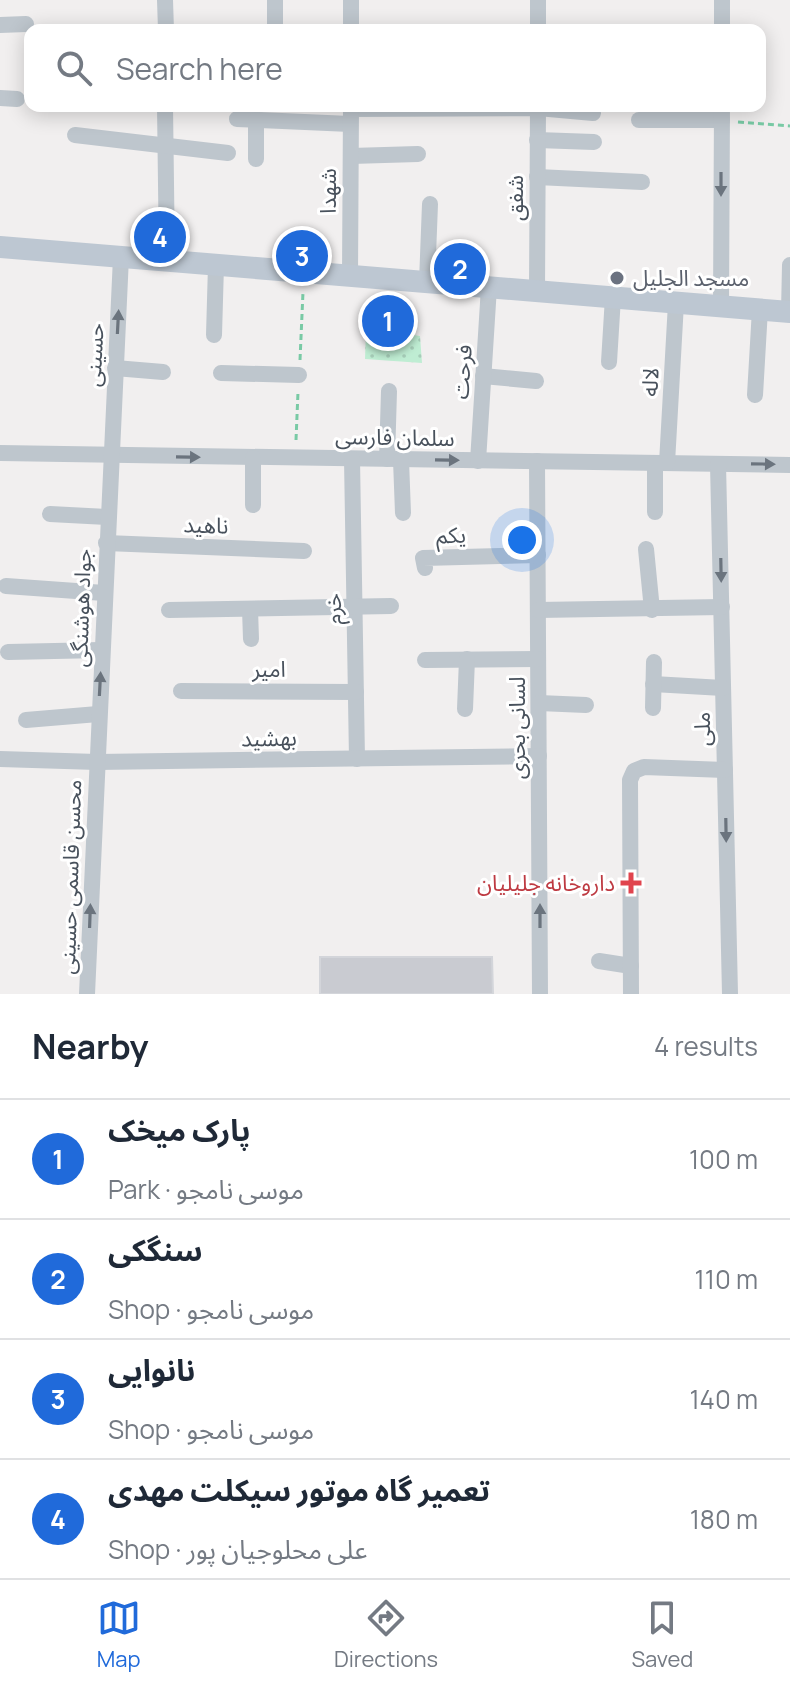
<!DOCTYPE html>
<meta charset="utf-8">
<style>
:root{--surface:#fff;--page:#f6f6f7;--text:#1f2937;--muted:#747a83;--line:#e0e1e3;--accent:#206ada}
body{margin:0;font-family:Manrope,"Noto Sans Arabic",sans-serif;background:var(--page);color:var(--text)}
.you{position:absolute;left:522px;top:540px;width:28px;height:28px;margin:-20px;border:6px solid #fff;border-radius:50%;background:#1a73e8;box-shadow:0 0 0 12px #1a73e833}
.badge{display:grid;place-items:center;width:52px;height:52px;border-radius:50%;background:var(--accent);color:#fff;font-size:26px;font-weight:700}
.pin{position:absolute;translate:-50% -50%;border:4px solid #fff;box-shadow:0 2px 8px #0006}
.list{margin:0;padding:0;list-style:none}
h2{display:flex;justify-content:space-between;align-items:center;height:104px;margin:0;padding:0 32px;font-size:34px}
h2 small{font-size:26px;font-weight:400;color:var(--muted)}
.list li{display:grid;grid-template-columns:52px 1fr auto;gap:24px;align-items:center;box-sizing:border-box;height:120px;padding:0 32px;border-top:2px solid var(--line)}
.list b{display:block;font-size:30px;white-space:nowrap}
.list p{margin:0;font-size:26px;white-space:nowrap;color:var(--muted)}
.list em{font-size:26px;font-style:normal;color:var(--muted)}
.icon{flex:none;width:44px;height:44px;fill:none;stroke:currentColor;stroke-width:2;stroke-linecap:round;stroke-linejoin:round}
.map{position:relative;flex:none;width:790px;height:994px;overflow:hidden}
.search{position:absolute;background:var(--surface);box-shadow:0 4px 20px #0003;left:24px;right:24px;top:24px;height:88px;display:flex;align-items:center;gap:20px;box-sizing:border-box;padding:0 28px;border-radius:16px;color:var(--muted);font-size:30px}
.sheet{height:584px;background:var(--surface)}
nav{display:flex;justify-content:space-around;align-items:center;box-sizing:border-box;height:112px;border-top:2px solid var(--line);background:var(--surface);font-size:22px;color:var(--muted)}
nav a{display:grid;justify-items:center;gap:4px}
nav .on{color:var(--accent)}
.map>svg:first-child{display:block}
.grass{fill:url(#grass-dots)}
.building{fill:#c9cbd1;stroke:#d3d5da;stroke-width:2}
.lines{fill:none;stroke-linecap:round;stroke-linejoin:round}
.path{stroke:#79caa5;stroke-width:3;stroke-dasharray:6 4;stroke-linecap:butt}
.minor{stroke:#bec6cd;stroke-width:16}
.secondary{stroke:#bdc7d2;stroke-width:22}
.oneway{fill:#6b747e}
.worship-dot{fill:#6b7280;stroke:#fff;stroke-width:3}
.health-dot{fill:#e0444e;stroke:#fff;stroke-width:3}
.labels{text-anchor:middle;stroke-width:6;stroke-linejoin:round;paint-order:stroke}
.street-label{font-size:22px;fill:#48515c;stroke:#fff}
.worship-label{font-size:22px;fill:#5b616d;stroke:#fff;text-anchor:start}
.health-label{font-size:22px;fill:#be3a42;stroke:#fff;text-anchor:end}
</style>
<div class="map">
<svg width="790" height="994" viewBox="0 0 790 994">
<defs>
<pattern id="grass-dots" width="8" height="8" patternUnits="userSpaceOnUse" patternTransform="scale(2)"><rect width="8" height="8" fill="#bfedd3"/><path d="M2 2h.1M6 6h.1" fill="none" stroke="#a6cdb8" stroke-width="1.8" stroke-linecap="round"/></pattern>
</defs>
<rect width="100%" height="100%" fill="#f1efef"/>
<polygon class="grass" points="367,302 411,308 407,334 420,336 422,363 365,359"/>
<polygon class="building" points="320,957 492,957 493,994 320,994"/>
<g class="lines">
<g class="path">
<polyline points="738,122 790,126"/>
<polyline points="300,360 303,292"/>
<polyline points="296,440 298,392"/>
</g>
<g class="minor">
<polyline points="165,0 166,30"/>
<polyline points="722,0 722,30"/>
<polyline points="0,25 26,24"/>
<polyline points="275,30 275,0"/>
<polyline points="351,30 351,0"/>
<polyline points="538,30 538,0"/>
<polyline points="0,98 17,99"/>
<polyline points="165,106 167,261"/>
<polyline points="351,109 538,108 593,113"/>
<polyline points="237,119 350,124"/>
<polyline points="639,120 722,120"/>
<polyline points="75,135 228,153"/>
<polyline points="537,140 594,142"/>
<polyline points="351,156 418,154"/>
<polyline points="256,159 256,120"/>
<polyline points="537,177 642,182"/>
<polyline points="350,276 351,106"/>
<polyline points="427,282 430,204"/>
<polyline points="537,291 538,106"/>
<polyline points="721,306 722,106"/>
<polyline points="789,312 790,265"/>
<polyline points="214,335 216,265"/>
<polyline points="609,362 613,297"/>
<polyline points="115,368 163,372"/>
<polyline points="221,373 299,375"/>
<polyline points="483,376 536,381"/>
<polyline points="755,395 760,309"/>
<polyline points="0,453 790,465"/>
<polyline points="352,459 357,759"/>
<polyline points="387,459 389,391"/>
<polyline points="401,460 403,513"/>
<polyline points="478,461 489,287"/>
<polyline points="537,461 540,994"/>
<polyline points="667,463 676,303"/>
<polyline points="718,464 730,994"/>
<polyline points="253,505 253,458"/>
<polyline points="655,512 655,463"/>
<polyline points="50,514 107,517"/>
<polyline points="106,543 304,551"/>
<polyline points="646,549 652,610"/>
<polyline points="425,568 423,558 538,555"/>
<polyline points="6,586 104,593"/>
<polyline points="250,609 251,639"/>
<polyline points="169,610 391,606"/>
<polyline points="538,610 722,607"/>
<polyline points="8,652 101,650"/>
<polyline points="425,660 538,659"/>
<polyline points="653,684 723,688"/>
<polyline points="181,691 356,692"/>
<polyline points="539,703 586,705"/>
<polyline points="653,708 654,662"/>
<polyline points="465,709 467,659"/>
<polyline points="26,720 98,714"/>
<polyline points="0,759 97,762 539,756"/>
<polyline points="599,961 631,966"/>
<polyline points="87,994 121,257"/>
<polyline points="631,994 630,780 634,771 644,767 725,770"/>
</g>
<polyline class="secondary" points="0,247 790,312"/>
</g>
<defs><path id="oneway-solid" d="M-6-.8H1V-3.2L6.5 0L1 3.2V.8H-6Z" transform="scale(2)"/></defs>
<g class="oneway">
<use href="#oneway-solid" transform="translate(721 184) rotate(90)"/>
<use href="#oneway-solid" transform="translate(118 322) rotate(-87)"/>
<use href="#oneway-solid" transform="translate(188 457) rotate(1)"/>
<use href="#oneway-solid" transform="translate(447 460) rotate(1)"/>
<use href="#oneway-solid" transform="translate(763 464) rotate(1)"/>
<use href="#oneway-solid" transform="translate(721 570) rotate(89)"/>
<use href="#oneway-solid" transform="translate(100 684) rotate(-87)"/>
<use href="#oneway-solid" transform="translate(726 830) rotate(89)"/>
<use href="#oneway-solid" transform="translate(90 916) rotate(-88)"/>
<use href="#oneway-solid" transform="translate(540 916) rotate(-90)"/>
</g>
<circle class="worship-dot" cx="617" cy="278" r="8"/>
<path class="health-dot" d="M627 871h8v8h8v8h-8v8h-8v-8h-8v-8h8z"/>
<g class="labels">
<g class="street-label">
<text transform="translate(328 191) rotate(-90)" y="8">شهدا</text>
<text transform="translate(515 198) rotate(-90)" y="8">شفق</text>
<text transform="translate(94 355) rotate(-87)" y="8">حسینی</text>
<text transform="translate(462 372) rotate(-86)" y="8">فرحت</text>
<text transform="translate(650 382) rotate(-87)" y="8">لاله</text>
<text transform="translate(395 437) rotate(1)" y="8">سلمان فارسی</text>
<text transform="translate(206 525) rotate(2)" y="8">ناهید</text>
<text transform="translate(451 535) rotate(-2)" y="8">یکم</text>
<text transform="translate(81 608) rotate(-88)" y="8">جواد هوشنگی</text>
<text transform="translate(333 609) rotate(-91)" y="8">خرم</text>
<text x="269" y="677">امیر</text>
<text transform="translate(517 728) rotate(-90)" y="8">لسانی بحری</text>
<text transform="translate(702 729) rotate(-91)" y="8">ملی</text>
<text transform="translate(269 738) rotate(-1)" y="8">بهشید</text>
<text transform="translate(70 877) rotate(-88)" y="8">محسن قاسمی حسینی</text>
</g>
<g class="worship-label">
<text x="633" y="286">مسجد الجلیل</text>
</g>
<g class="health-label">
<text x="615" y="891">داروخانه جلیلیان</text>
</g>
</g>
</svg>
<div class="you"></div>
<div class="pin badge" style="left:388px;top:321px">1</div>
<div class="pin badge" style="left:460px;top:269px">2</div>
<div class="pin badge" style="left:302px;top:256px">3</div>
<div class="pin badge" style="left:160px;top:237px">4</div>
<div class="search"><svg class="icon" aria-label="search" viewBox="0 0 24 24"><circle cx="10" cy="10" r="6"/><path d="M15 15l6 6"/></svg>Search here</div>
</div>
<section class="sheet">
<h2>Nearby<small>4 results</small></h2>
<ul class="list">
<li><span class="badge">1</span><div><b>پارک میخک</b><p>Park · موسی نامجو</p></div><em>100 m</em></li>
<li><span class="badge">2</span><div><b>سنگکی</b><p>Shop · موسی نامجو</p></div><em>110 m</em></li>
<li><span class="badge">3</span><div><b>نانوایی</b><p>Shop · موسی نامجو</p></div><em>140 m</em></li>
<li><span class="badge">4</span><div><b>تعمیر گاه موتور سیکلت مهدی</b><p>Shop · علی محلوجیان پور</p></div><em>180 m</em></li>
</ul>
</section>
<nav>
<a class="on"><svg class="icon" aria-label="map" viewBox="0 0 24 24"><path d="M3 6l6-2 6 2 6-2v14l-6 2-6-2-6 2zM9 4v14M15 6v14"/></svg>Map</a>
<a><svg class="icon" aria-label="directions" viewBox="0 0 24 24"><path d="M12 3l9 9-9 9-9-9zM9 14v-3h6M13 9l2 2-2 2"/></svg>Directions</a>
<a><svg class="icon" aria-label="saved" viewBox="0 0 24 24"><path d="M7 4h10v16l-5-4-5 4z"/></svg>Saved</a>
</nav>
